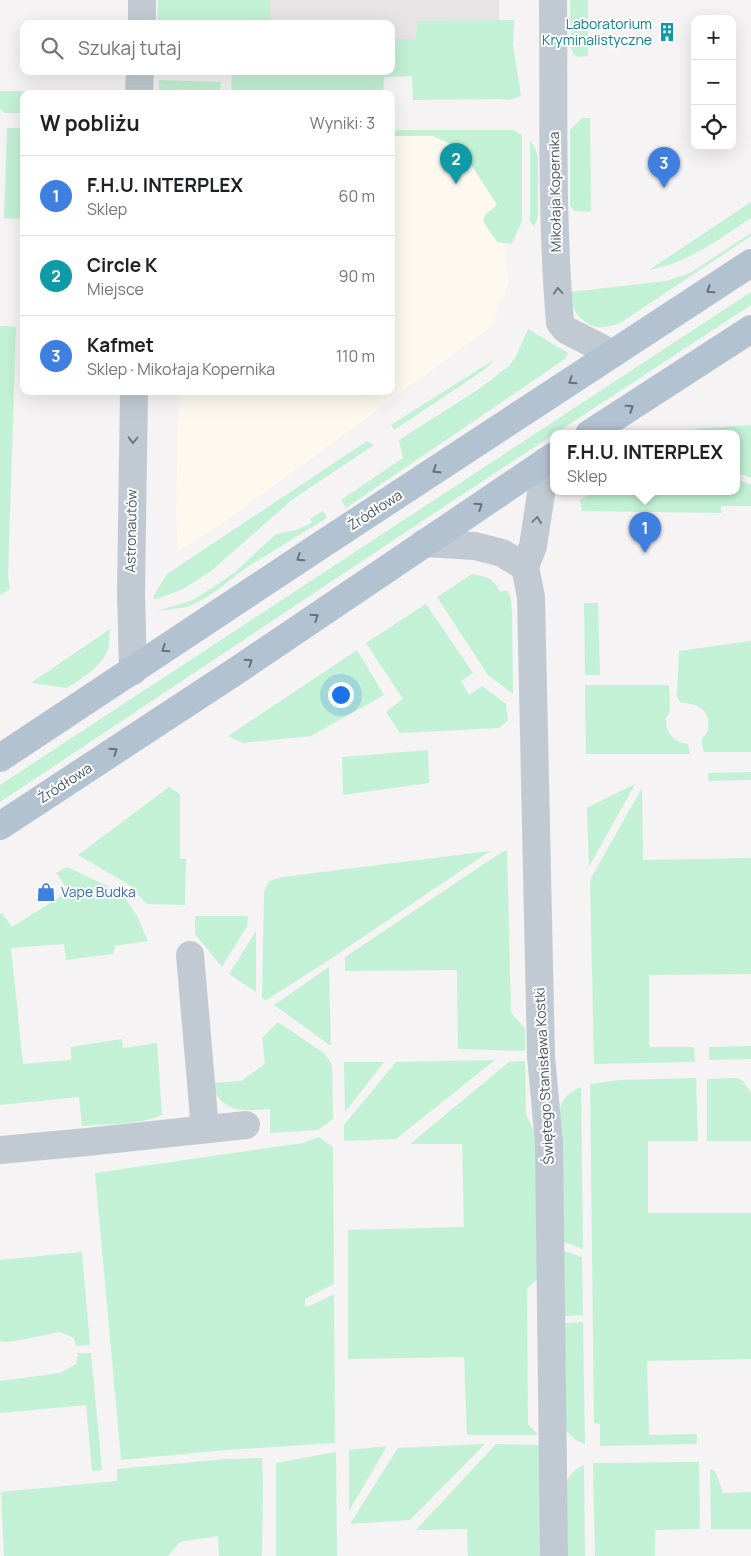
<!DOCTYPE html>
<html lang="pl">
<meta charset="utf-8">
<style>
:root{--surface:#fff;--page:#f6f6f6;--text:#202124;--muted:#757577;--line:#e0e0e0;--accent:#1a73e8}
body{margin:0;font-family:Manrope,sans-serif;background:var(--page);color:var(--text)}
.controls{position:absolute;right:15px;top:15px;display:grid;overflow:hidden;border-radius:10px;box-shadow:0 5px 20px #0002}
.controls button{width:45px;height:45px;display:grid;place-items:center;padding:0;border:0;border-bottom:1px solid var(--line);background:var(--surface);color:var(--text);font:25px sans-serif}
.you{position:absolute;left:340px;top:694px;width:18px;height:18px;margin:-12px;border:4px solid #fff;border-radius:50%;background:#1a73e8;box-shadow:0 0 0 8px #1a73e833}
.badge{display:grid;place-items:center;width:32px;height:32px;border-radius:50%;background:var(--accent);color:#fff;font-size:16px;font-weight:700}
.pin{position:absolute;translate:-50% -41px;filter:drop-shadow(0 1px 2px #0008)}
.pin::after{content:'';position:absolute;top:26px;width:18px;height:15px;background:inherit;clip-path:polygon(0 0,100% 0,50% 100%)}
.popup{position:absolute;left:550px;top:430px;width:190px;height:65px;box-sizing:border-box;display:grid;place-content:center;border-radius:10px;background:var(--surface);filter:drop-shadow(0 1px 4px #0005);font-size:16px;white-space:nowrap;color:var(--muted)}
.popup b{font-size:19px;color:var(--text)}
.popup::after{content:'';position:absolute;left:50%;top:100%;margin-left:-10px;border:10px solid transparent;border-top-color:var(--surface)}
.list{margin:0;padding:0;list-style:none}
h2{display:flex;justify-content:space-between;align-items:center;height:65px;margin:0;padding:0 20px;font-size:21px}
h2 small{font-size:16px;font-weight:400;color:var(--muted)}
.list li{display:grid;grid-template-columns:32px 1fr auto;gap:15px;align-items:center;box-sizing:border-box;height:80px;padding:0 20px;border-top:1px solid var(--line)}
.list b{display:block;font-size:19px;white-space:nowrap}
.list p{margin:0;font-size:16px;white-space:nowrap;color:var(--muted)}
.list em{font-size:16px;font-style:normal;color:var(--muted)}
.icon{flex:none;width:28px;height:28px;fill:none;stroke:currentColor;stroke-width:2;stroke-linecap:round;stroke-linejoin:round}
.map{position:relative;flex:none;width:751px;height:1556px;overflow:hidden}
.search{position:absolute;background:var(--surface);box-shadow:0 5px 20px #0002;left:20px;top:20px;width:375px;height:55px;display:flex;align-items:center;gap:12px;box-sizing:border-box;padding:0 18px;border-radius:10px;color:var(--muted);font-size:19px}
.panel{position:absolute;background:var(--surface);box-shadow:0 5px 20px #0002;left:20px;top:90px;width:375px;height:305px;border-radius:10px}
.map>svg:first-child{display:block}
.commercial{fill:#fdf9ef}
.education{fill:#e6e4e5}
.green{fill:#c3f1d5}
.lines{fill:none;stroke-linecap:round;stroke-linejoin:round}
.street{stroke:#c1cad2;stroke-width:28}
.primary{stroke:#b3c2d1;stroke-width:28}
.oneway{stroke:#64717d}
.oneway2{stroke:#6e7983}
.labels{text-anchor:middle;stroke-width:4;stroke-linejoin:round;paint-order:stroke}
.culture-label{font-size:14px;fill:#0d838f;stroke:#fff;text-anchor:end}
.street-label{font-size:14px;fill:#4a5661;stroke:#fff}
.shop-label{font-size:14px;fill:#366cbe;stroke:#fff;text-anchor:start}
</style>
<div class="map">
<svg width="751" height="1556" viewBox="0 0 751 1556">
<rect width="100%" height="100%" fill="#f5f3f3"/>
<polygon class="commercial" points="391,136 433,136 461,149 492,196 497,205 485,215 497,242 504,244 509,281 492,326 220,525 178,551 176,513 179,391 391,391"/>
<polygon class="education" points="191,0 499,0 499,57 391,56 391,24 190,24"/>
<g class="green">
<polygon points="158,0 270,0 270,24 157,24"/>
<polygon points="570,0 588,0 588,56 581,57 575,56 571,49"/>
<polygon points="514,20 513,44 521,96 510,100 500,99 413,100 412,76 384,77 383,94 231,94 232,71 391,71 391,39 416,39 417,21"/>
<polygon points="159,80 221,82 220,94 159,94"/>
<polygon points="0,91 109,92 108,94 24,94 24,113 5,113 0,109"/>
<polygon points="582,118 590,118 591,212 575,211 570,206 570,130"/>
<polygon points="7,128 24,128 24,219 4,218"/>
<polygon points="391,130 513,130 522,135 522,221 512,244 497,242 483,221 485,215 497,205 461,149 433,136 391,136"/>
<polygon points="530,140 535,148 538,158 538,217 534,227 530,221"/>
<path d="M751 202V218C719 239 688 263 649 270Z"/>
<path d="M751 233V236L620 323C613 325 605 328 597 327 581 324 569 307 570 292L666 281 690 273Z"/>
<polygon points="751,292 751,305 451,502 0,802 0,785"/>
<polygon points="0,326 16,327 8,576 10,589 0,595"/>
<polygon points="528,329 568,353 565,359 346,508 341,500 403,458 399,440 479,389 509,366 516,356"/>
<polygon points="495,359 484,370 394,430 391,425"/>
<polygon points="751,425 751,478 736,472 736,434 687,434 696,429"/>
<polygon points="367,441 374,445 293,499 211,571 183,589 157,599 154,599 153,597 167,574"/>
<polygon points="736,479 751,485 751,506 721,506 721,513 582,511 580,500 594,492 736,492"/>
<polygon points="323,511 327,518 247,567 216,591 200,601 187,607 157,611 193,600 221,582 236,571 276,534 296,530 312,523 310,519"/>
<path d="M472 574C487 577 493 578 500 592L507 590 511 599 512 612 513 694 488 675 437 597Z"/>
<polygon points="584,603 598,603 600,675 585,675"/>
<polygon points="426,604 473,673 461,681 469,695 482,686 506,704 508,720 499,728 400,733 386,712 403,699 366,643"/>
<path d="M110 629C109 635 110 643 108 649 102 667 82 678 67 688L31 683Z"/>
<path d="M751 641V752H704C703 748 701 742 702 740 703 736 708 733 708 729 712 711 697 702 681 703L677 697 679 651Z"/>
<polygon points="357,650 384,695 311,736 243,743 228,736"/>
<path d="M585 685H669C669 693 671 705 669 713 667 720 666 713 666 720 666 735 675 742 688 744L690 754H586Z"/>
<polygon points="428,750 429,783 343,795 342,757"/>
<polygon points="751,772 751,780 709,781 708,773"/>
<polygon points="635,784 589,867 587,808"/>
<polygon points="169,787 180,794 180,858 186,859 185,905 147,904 128,884 78,855"/>
<polygon points="642,788 643,860 751,858 751,974 649,975 649,1047 694,1047 695,1062 594,1064 590,880"/>
<polygon points="507,850 511,1013 525,1028 525,1051 458,1049 457,970 345,971 345,957 496,856"/>
<polygon points="490,851 323,964 266,1000 262,998 264,892 269,881 283,877"/>
<path d="M67 867 122 893 137 916 148 941 115 946 113 954 66 960 64 944 11 948 23 1064 71 1060V1047L122 1039 123 1048 157 1043 162 1115C139 1125 107 1124 82 1126L79 1097 0 1105V914L2 913 12 927 69 891 56 873Z"/>
<polygon points="195,916 248,916 247,926 222,967 195,934"/>
<polygon points="256,931 256,992 229,974"/>
<polygon points="329,967 331,1046 274,1005"/>
<path d="M278 1022 325 1054 332 1065 333 1119 318 1130 270 1133V1109C252 1110 230 1114 218 1097 215 1093 213 1087 211 1083L241 1081 265 1064 262 1038Z"/>
<polygon points="751,1046 751,1059 709,1060 709,1047"/>
<polygon points="495,1060 396,1139 344,1141 344,1125 396,1062"/>
<polygon points="525,1061 526,1114 539,1143 541,1275 527,1289 528,1424 538,1435 467,1435 464,1357 348,1359 348,1230 464,1227 462,1144 410,1144 509,1062"/>
<polygon points="344,1062 384,1062 345,1112"/>
<polygon points="696,1078 698,1141 648,1141 648,1213 751,1213 751,1359 647,1361 649,1435 697,1434 697,1444 600,1446 600,1424 594,1423 590,1084 619,1080"/>
<polygon points="737,1078 743,1081 751,1093 751,1141 707,1141 707,1079"/>
<path d="M581 1087 583 1249 561 1241 559 1112C561 1099 569 1092 581 1087Z"/>
<polygon points="319,1137 333,1147 334,1284 305,1299 305,1307 314,1304 334,1294 335,1443 225,1450 121,1460 95,1173 303,1143"/>
<polygon points="561,1250 582,1257 583,1315 562,1316"/>
<polygon points="82,1252 90,1345 76,1346 74,1338 60,1332 26,1339 6,1342 0,1341 0,1260"/>
<path d="M583 1322 585 1444C575 1441 570 1436 564 1427L561 1323Z"/>
<polygon points="78,1353 91,1353 102,1470 92,1471 86,1405 0,1413 0,1381 60,1373 76,1364"/>
<polygon points="485,1444 410,1520 350,1524 398,1448"/>
<polygon points="496,1444 542,1445 543,1556 468,1556 467,1529 416,1530"/>
<polygon points="387,1446 349,1511 349,1450"/>
<polygon points="336,1452 337,1556 276,1556 276,1463"/>
<polygon points="262,1458 263,1488 262,1556 219,1556 218,1536 180,1542 168,1556 4,1556 1,1492 117,1481 117,1469 227,1459"/>
<polygon points="699,1462 700,1529 655,1530 655,1556 595,1556 593,1463"/>
<path d="M584 1465 585 1556H564L566 1482C571 1474 576 1468 584 1465Z"/>
<polygon points="710,1469 715,1471 723,1493 751,1492 751,1529 711,1529"/>
</g>
<g class="lines">
<g class="street">
<path d="M553 0C554 108 551 216 560 323L566 330 613 354"/>
<polyline points="142,24 142,0"/>
<polyline points="139,94 140,71"/>
<polyline points="546,461 533,546 525,567 531,597 541,1056 549,1143 554,1556"/>
<polyline points="424,543 475,546 502,553 525,567"/>
<polyline points="133,671 131,591 134,391"/>
<polyline points="190,955 205,1129"/>
<polyline points="0,1150 87,1142 246,1125"/>
</g>
<g class="primary">
<polyline points="589,434 751,329"/>
<polyline points="0,758 324,543 751,263"/>
<polyline points="0,826 239,669 554,456"/>
</g>
</g>
<defs><path id="oneway-chevron" d="M-2-3.5L2.5 0L-2 3.5" fill="none" stroke-width="1.6" stroke-linecap="round" stroke-linejoin="round" transform="scale(1.25)"/></defs>
<g class="oneway">
<use href="#oneway-chevron" transform="translate(710 290) rotate(147)"/>
<use href="#oneway-chevron" transform="translate(572 381) rotate(146)"/>
<use href="#oneway-chevron" transform="translate(630 408) rotate(-33)"/>
<use href="#oneway-chevron" transform="translate(436 470) rotate(147)"/>
<use href="#oneway-chevron" transform="translate(479 506) rotate(-34)"/>
<use href="#oneway-chevron" transform="translate(300 558) rotate(146)"/>
<use href="#oneway-chevron" transform="translate(315 617) rotate(-34)"/>
<use href="#oneway-chevron" transform="translate(165 649) rotate(146)"/>
<use href="#oneway-chevron" transform="translate(249 662) rotate(-34)"/>
<use href="#oneway-chevron" transform="translate(114 751) rotate(-34)"/>
</g>
<g class="oneway2">
<use href="#oneway-chevron" transform="translate(558 291) rotate(-94)"/>
<use href="#oneway-chevron" transform="translate(133 440) rotate(91)"/>
<use href="#oneway-chevron" transform="translate(537 520) rotate(-82)"/>
</g>
<defs>
<g id="building-bare" transform="scale(1.5)"><path d="M-4-6H4V6H1V3H-1V6H-4ZM-2.5-4.3h1.7v1.8h-1.7ZM.8-4.3h1.7v1.8H.8ZM-2.5-1h1.7V.8h-1.7ZM.8-1h1.7V.8H.8Z" fill="#0f9aa8" stroke="#fff" stroke-width="2.5" paint-order="stroke"/></g>
<g id="shop-bare" transform="scale(1.5)"><path d="M-5-2.5h2.3a2.7 3.5 0 0 1 5.4 0H5L5.5 6h-11ZM-1.5-2.5h3a1.5 2.3 0 0 0-3 0Z" fill="#3f7fe0" stroke="#fff" stroke-width="2.5" paint-order="stroke"/></g>
</defs>
<g fill-rule="evenodd">
<use href="#building-bare" x="667" y="32"/>
<use href="#shop-bare" x="46" y="892"/>
</g>
<g class="labels">
<g class="culture-label">
<text x="652" y="29">Laboratorium<tspan x="652" dy="16">Kryminalistyczne</tspan></text>
</g>
<g class="street-label">
<text transform="translate(555 192) rotate(-91)" y="5">Mikołaja Kopernika</text>
<text transform="translate(375 510) rotate(-33)" y="5">Źródłowa</text>
<text transform="translate(131 531) rotate(-89)" y="5">Astronautów</text>
<text transform="translate(65 783) rotate(-33)" y="5">Źródłowa</text>
<text transform="translate(544 1076) rotate(-93)" y="5">Świętego Stanisława Kostki</text>
</g>
<g class="shop-label">
<text x="61" y="897">Vape Budka</text>
</g>
</g>
</svg>
<div class="controls">
<button>+</button>
<button>−</button>
<button><svg class="icon" aria-label="locate" viewBox="0 0 24 24"><circle cx="12" cy="12" r="6"/><path d="M12 2v4M12 18v4M2 12h4M18 12h4"/></svg></button>
</div>
<div class="you"></div>
<div class="pin badge" style="left:645px;top:553px;background:#3f7fe0">1</div>
<div class="popup"><b>F.H.U. INTERPLEX</b>Sklep</div>
<div class="pin badge" style="left:456px;top:184px;background:#0f9aa8">2</div>
<div class="pin badge" style="left:664px;top:188px;background:#3f7fe0">3</div>
<div class="search"><svg class="icon" aria-label="search" viewBox="0 0 24 24"><circle cx="10" cy="10" r="6"/><path d="M15 15l6 6"/></svg>Szukaj tutaj</div>
<section class="panel">
<h2>W pobliżu<small>Wyniki: 3</small></h2>
<ul class="list">
<li><span class="badge" style="background:#3f7fe0">1</span><div><b>F.H.U. INTERPLEX</b><p>Sklep</p></div><em>60 m</em></li>
<li><span class="badge" style="background:#0f9aa8">2</span><div><b>Circle K</b><p>Miejsce</p></div><em>90 m</em></li>
<li><span class="badge" style="background:#3f7fe0">3</span><div><b>Kafmet</b><p>Sklep · Mikołaja Kopernika</p></div><em>110 m</em></li>
</ul>
</section>
</div>
